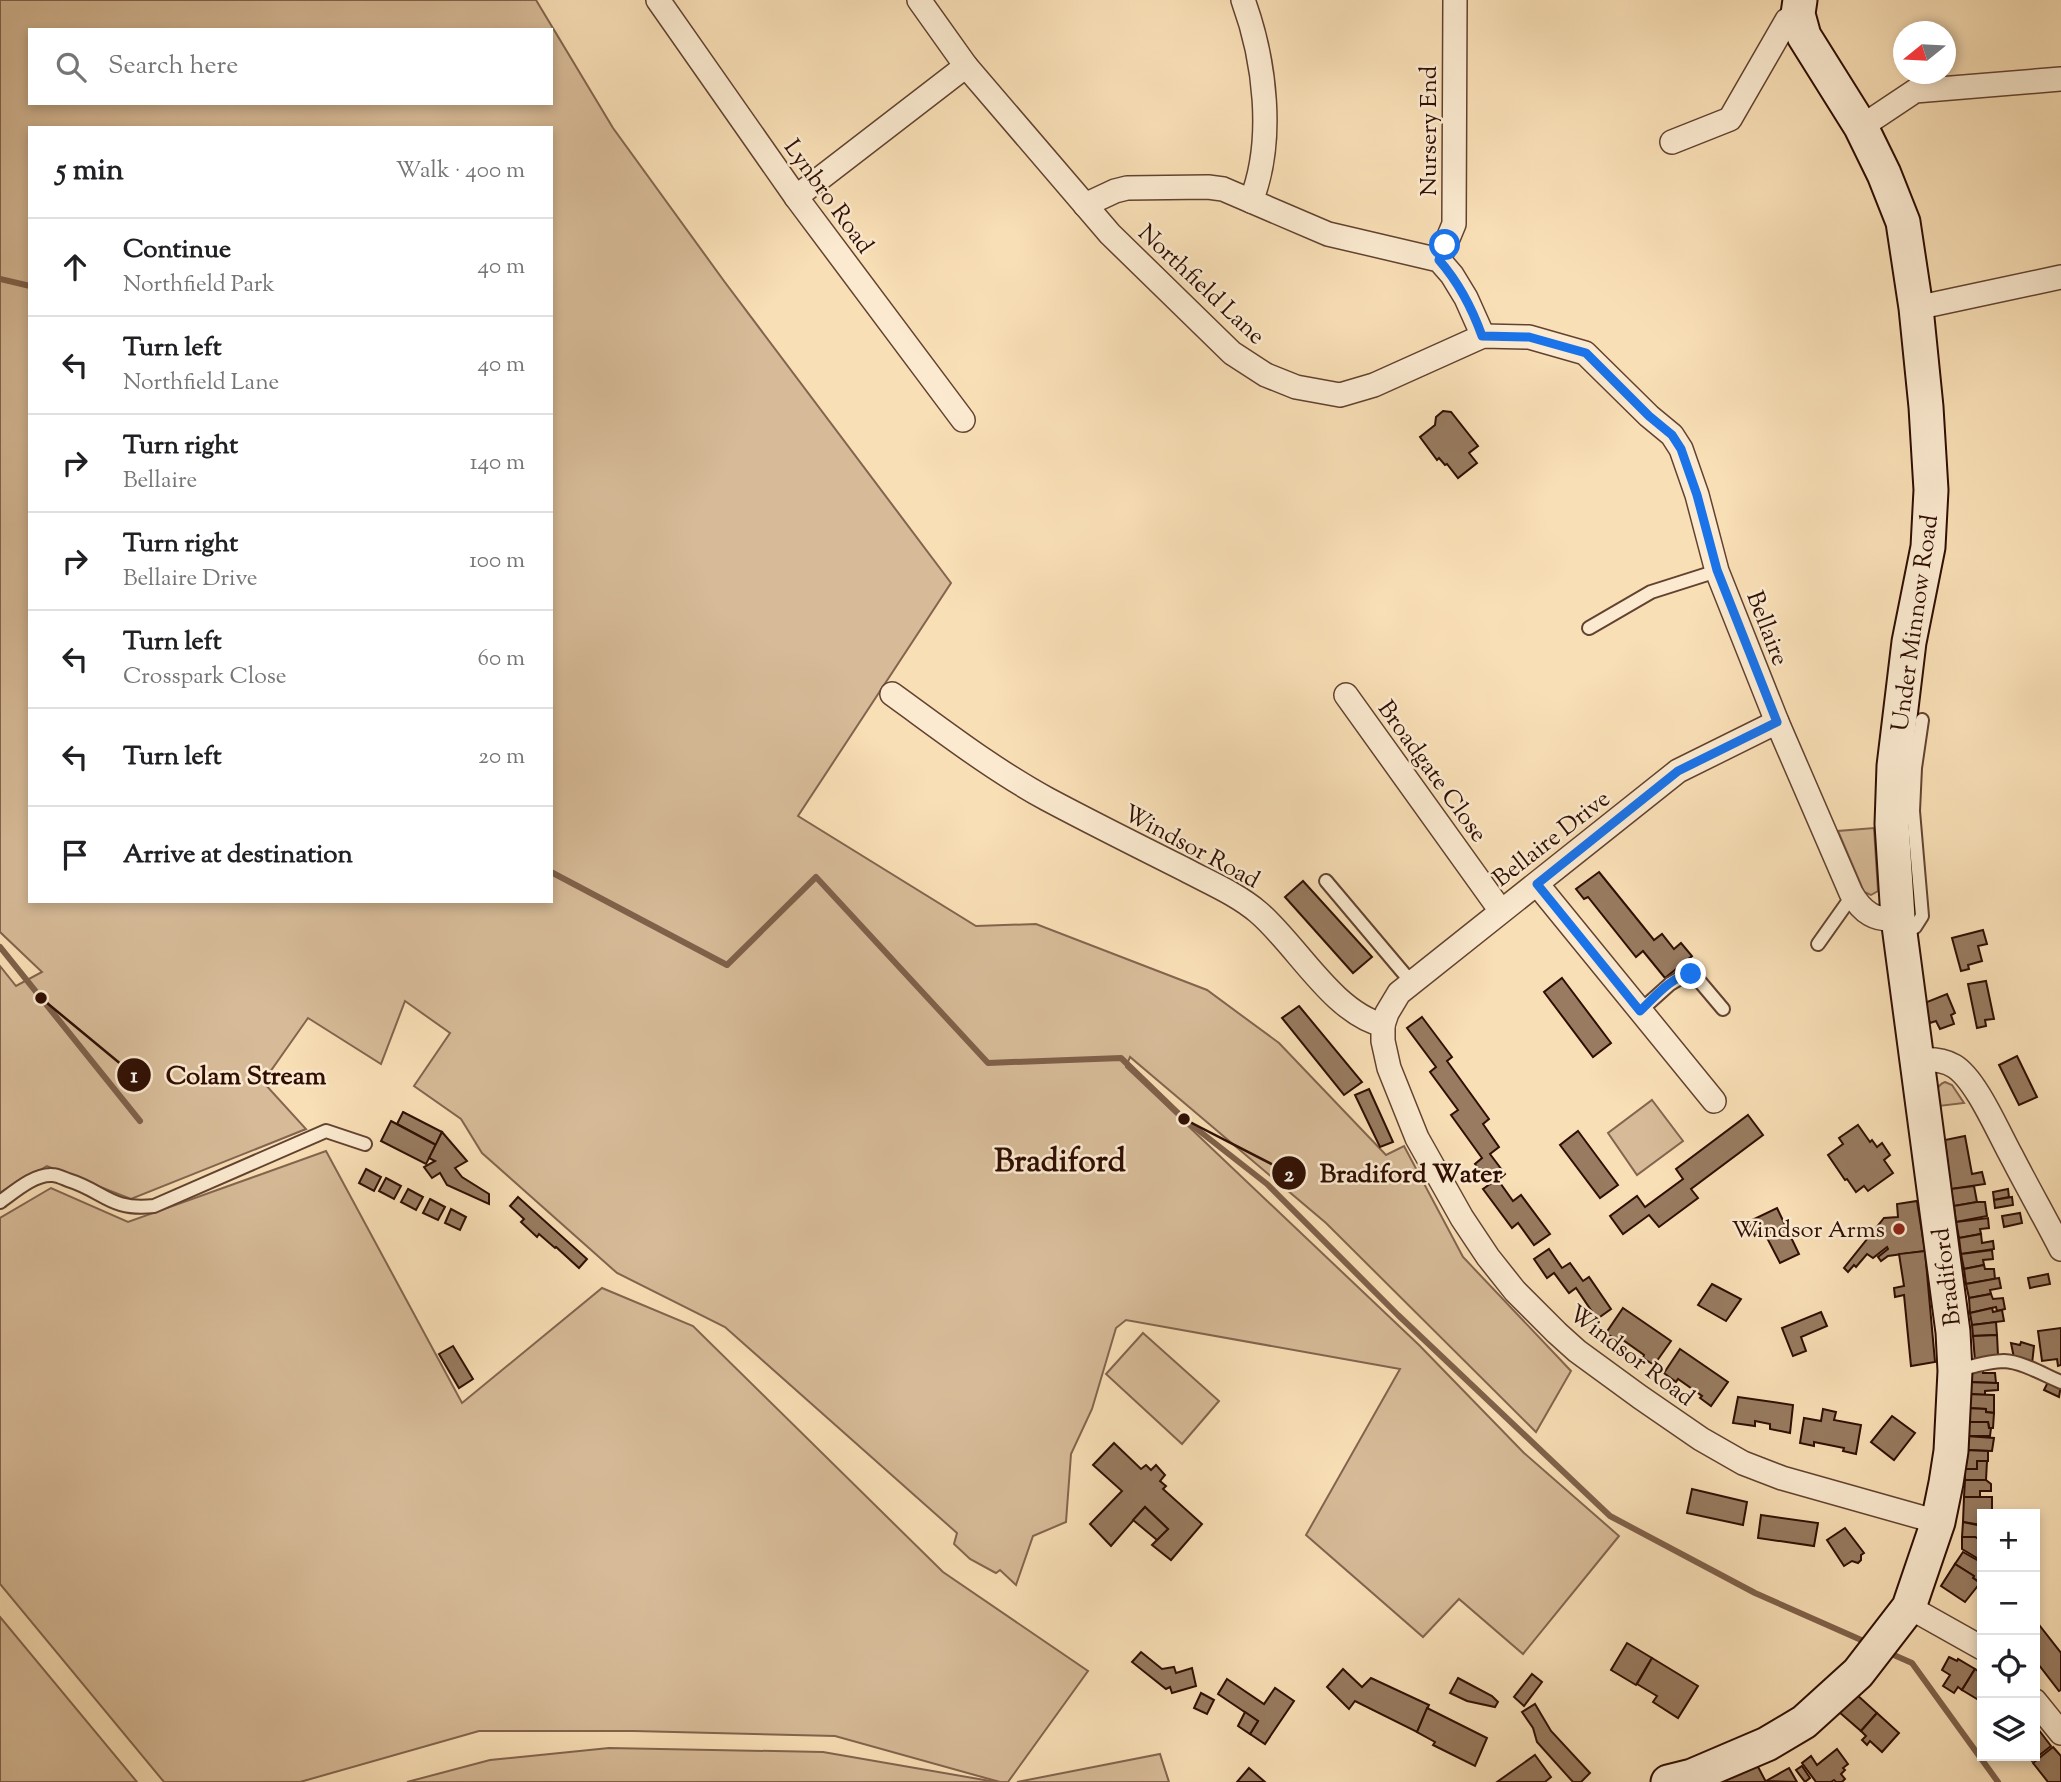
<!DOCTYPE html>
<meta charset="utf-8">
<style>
:root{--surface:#fff;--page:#f2f2f2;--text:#202124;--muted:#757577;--line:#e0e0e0}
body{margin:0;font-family:"Sorts Mill Goudy",serif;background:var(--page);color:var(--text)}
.controls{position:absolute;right:21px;bottom:21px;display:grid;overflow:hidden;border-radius:0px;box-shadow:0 4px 10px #0003}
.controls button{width:63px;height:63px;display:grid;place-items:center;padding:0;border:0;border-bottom:2px solid var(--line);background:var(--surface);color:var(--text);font:35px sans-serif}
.compass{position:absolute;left:1893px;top:21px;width:63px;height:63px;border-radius:50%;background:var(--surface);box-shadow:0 4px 10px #0003;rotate:252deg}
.stop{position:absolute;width:21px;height:21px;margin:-16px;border:5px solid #1a73e8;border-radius:50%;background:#fff}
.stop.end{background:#1a73e8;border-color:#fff;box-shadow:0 2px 7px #0008}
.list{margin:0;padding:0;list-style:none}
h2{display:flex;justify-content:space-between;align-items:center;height:91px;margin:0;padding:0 28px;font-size:30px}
h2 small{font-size:23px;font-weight:400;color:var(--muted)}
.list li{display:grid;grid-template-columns:46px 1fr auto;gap:21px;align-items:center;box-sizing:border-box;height:98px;padding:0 28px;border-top:2px solid var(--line)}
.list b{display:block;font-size:26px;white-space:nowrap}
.list p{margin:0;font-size:23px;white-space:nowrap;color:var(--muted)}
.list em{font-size:23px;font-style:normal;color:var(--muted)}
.icon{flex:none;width:38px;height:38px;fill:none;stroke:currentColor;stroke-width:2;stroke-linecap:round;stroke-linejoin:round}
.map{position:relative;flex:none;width:2061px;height:1782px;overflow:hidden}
.search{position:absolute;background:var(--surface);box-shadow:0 4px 10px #0003;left:28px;top:28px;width:525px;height:77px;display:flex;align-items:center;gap:18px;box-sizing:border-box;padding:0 24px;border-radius:0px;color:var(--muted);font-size:26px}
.panel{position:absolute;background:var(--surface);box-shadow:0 4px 10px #0003;left:28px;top:126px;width:525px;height:777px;border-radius:0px}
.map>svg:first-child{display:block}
.green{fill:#d7bb98;stroke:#83644e;stroke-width:2;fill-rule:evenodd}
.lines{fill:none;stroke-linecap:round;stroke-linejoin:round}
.stream{stroke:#7f614a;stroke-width:6}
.building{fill:#987b60;stroke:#2f0e03;stroke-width:2}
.lane-casing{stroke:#624230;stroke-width:16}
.street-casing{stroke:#624230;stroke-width:26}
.secondary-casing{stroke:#2f0e03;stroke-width:37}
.lane{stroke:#fbead0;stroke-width:12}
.street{stroke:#fbead0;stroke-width:23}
.secondary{stroke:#fbead0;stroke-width:33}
.route{stroke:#1a73e8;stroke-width:9}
.poi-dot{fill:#8f2418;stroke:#fbead0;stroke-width:2.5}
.labels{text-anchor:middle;stroke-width:5;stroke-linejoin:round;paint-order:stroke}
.street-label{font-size:24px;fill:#2f0e03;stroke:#fbead0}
.poi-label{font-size:24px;fill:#2f0e03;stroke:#fbead0;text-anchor:end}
.district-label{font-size:32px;font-weight:bold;fill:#2f0e03;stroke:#fbead0}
.leader{fill:none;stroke:#2f0e03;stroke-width:2.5}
.callout-dot{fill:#2f0e03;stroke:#fbead0;stroke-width:2.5}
.mark-label{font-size:21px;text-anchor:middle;font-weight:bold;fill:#fff}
.callout-label{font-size:26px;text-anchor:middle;font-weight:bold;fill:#2f0e03;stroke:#fbead0;stroke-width:5;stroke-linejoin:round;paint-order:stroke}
</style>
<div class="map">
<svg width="2061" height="1782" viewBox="0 0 2061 1782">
<rect width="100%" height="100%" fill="#f9dfb6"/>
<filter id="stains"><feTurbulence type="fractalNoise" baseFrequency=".00286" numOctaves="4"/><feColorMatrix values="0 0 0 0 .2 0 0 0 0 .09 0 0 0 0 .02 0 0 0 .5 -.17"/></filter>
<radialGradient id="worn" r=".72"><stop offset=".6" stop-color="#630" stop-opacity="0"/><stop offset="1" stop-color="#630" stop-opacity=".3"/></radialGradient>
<g class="green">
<path d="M0 0H536L613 128 724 281 951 583 798 816 976 926 1036 924 1207 990 1279 1043 1386 1155 1404 1146 1463 1257 1571 1371 1536 1432 1326 1223 1130 1057 1126 1067 1419 1345 1524 1453 1619 1536 1523 1654 1459 1599 1423 1637 1306 1535 1400 1369 1126 1320 1116 1328 1092 1409 1071 1454 1066 1522 1033 1536 1016 1585 1000 1570 996 1573 994 1572 970 1559 954 1544 957 1533 725 1327 617 1273 482 1153 461 1119 414 1086 450 1033 405 1001 381 1064 308 1018 263 1082 306 1129 131 1199 47 1166 0 1193V966L16 986 42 972 0 932ZM30 30H551V103H30ZM30 128H551V901H30Z"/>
<polygon points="1874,828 1878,891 1871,895 1864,892 1838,831"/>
<path d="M1945 1082 1952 1085 1964 1103 1939 1106C1938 1096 1933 1087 1945 1082Z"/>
<polygon points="1652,1100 1683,1141 1637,1175 1608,1133"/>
<polygon points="326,1151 462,1403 602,1288 693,1326 943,1572 1088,1671 1008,1782 1000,1782 835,1736 634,1731 479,1731 300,1782 164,1782 0,1584 0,1218 51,1188 128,1222"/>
<polygon points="1143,1333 1219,1401 1182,1444 1106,1374"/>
<polygon points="0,1617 137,1782 0,1782"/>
<polygon points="609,1748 823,1752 996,1782 407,1782 490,1760"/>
<polygon points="1160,1754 1169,1782 1017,1782"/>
</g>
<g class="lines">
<g class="stream">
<polyline points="0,279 30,286"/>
<polyline points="551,872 727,965 816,877 988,1063 1121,1058 1184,1119 1267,1184 1398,1315 1610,1516 1755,1593 1868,1643"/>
<polyline points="0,947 140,1121"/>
<polyline points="1887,1652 1912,1663 1998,1782"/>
</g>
</g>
<g class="building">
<polygon points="1443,411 1451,412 1478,446 1469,453 1477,463 1458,478 1447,464 1445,465 1439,458 1437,460 1420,437 1435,425 1436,417"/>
<polygon points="1599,872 1654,940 1662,934 1674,949 1681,943 1692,956 1665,978 1643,951 1636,957 1588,897 1584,899 1576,889"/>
<polygon points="1303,881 1372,957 1353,973 1285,897"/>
<polygon points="1983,930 1987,944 1978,946 1982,961 1968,965 1969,969 1961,971 1952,938"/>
<polygon points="1562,978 1611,1043 1593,1057 1544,992"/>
<polygon points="1986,981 1994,1019 1985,1020 1986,1026 1977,1028 1968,984"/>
<polygon points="1947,994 1955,1013 1951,1015 1954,1024 1940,1029 1936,1021 1930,1023 1922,1004"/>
<polygon points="1299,1006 1362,1082 1344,1095 1282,1018"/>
<polygon points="1422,1017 1452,1057 1447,1061 1489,1119 1483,1124 1499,1147 1490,1154 1505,1174 1498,1180 1513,1201 1521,1195 1550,1234 1534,1245 1518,1223 1512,1228 1483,1189 1490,1184 1475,1164 1482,1158 1451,1115 1458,1110 1430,1072 1436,1067 1407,1028"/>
<polygon points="2017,1056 2037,1097 2019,1105 1999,1065"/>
<polygon points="1369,1089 1393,1142 1380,1147 1355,1095"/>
<polygon points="403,1112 442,1132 436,1145 397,1124"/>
<polygon points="1748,1115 1763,1135 1691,1189 1698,1198 1659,1227 1649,1215 1623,1234 1610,1216 1637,1196 1645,1207 1683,1179 1676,1169"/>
<polygon points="391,1121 436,1145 426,1164 381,1141"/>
<polygon points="1858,1125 1870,1142 1872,1140 1877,1147 1882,1143 1890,1155 1884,1160 1893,1173 1868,1191 1864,1186 1856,1192 1847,1179 1845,1180 1828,1155 1843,1144 1839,1138"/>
<polygon points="1578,1131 1618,1185 1600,1198 1560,1145"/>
<polygon points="442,1132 467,1161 455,1168 462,1177 489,1194 489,1204 447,1185 440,1173 432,1178 424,1167 435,1161 429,1158"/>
<polygon points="1965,1136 1972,1174 1982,1172 1985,1184 1951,1189 1945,1140"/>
<polygon points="366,1169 381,1177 374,1191 359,1183"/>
<polygon points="386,1178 401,1186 394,1199 379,1191"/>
<polygon points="1974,1186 1977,1202 1954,1206 1951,1189"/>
<polygon points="408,1189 423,1197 416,1210 401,1202"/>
<polygon points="2008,1189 2009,1197 1994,1200 1993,1192"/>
<polygon points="518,1197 587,1259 579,1268 556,1247 555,1248 539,1234 537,1237 521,1222 524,1219 510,1206"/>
<polygon points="2012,1197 2013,1205 1995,1208 1994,1200"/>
<polygon points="430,1199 445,1207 438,1220 423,1213"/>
<polygon points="1917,1201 1925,1251 1888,1256 1881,1261 1878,1257 1888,1249 1887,1247 1873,1258 1867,1254 1856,1267 1854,1265 1848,1272 1844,1268 1884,1218 1898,1217 1897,1204"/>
<polygon points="1977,1202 1985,1202 1987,1216 1956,1222 1954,1206"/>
<polygon points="1777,1208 1799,1254 1780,1263 1764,1232 1755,1236 1748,1222"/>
<polygon points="451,1209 466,1217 460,1230 445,1223"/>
<polygon points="2020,1213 2022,1223 2004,1227 2002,1216"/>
<polygon points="1988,1218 1989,1228 1980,1229 1981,1234 1959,1238 1956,1222"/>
<polygon points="1981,1234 1982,1243 1993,1241 1994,1249 1961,1254 1959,1238"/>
<polygon points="1549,1249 1562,1268 1570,1263 1583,1281 1589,1277 1611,1309 1597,1319 1576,1288 1569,1293 1554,1273 1547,1278 1534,1259"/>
<polygon points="1992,1250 1993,1259 1983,1260 1984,1265 1964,1269 1961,1254"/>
<polygon points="1925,1251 1935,1362 1911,1366 1904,1295 1895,1297 1894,1288 1904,1286 1899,1254"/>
<polygon points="1984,1265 1985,1269 1994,1269 1995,1279 1966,1284 1964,1269"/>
<polygon points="2048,1274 2050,1284 2030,1288 2028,1278"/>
<polygon points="1999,1278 2001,1288 1990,1290 1991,1294 1969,1298 1966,1284"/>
<polygon points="1712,1284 1741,1299 1726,1321 1698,1305"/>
<polygon points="1991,1294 1993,1299 2003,1298 2005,1309 1997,1311 1996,1307 1970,1313 1969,1298"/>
<polygon points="1623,1308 1671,1341 1654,1365 1643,1358 1644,1355 1620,1338 1618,1341 1606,1333"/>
<polygon points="1992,1308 1993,1312 2002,1310 2004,1321 1972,1325 1970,1313"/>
<polygon points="1821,1312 1827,1326 1801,1337 1806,1351 1793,1356 1782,1328"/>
<polygon points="1996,1322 1997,1335 1973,1336 1972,1325"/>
<polygon points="2061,1328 2061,1365 2058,1366 2057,1359 2042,1361 2038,1331"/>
<polygon points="1997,1335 1998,1355 1975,1361 1973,1336"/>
<polygon points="2021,1342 2034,1346 2032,1364 2014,1358 2011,1343 2020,1345"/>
<polygon points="453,1346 473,1379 459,1388 439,1354"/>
<polygon points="1680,1349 1728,1382 1711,1406 1700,1398 1702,1396 1678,1379 1676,1382 1664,1373"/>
<polygon points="1983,1370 1983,1373 1995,1373 1996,1383 1966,1382 1966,1375"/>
<polygon points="2049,1380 2061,1385 2059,1397 2044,1390"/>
<polygon points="1966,1382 1996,1383 1998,1383 1998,1390 1985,1391 1985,1395 1967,1394"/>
<polygon points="1967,1394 1994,1395 1994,1413 1986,1412 1986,1409 1966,1408"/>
<polygon points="1738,1397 1793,1405 1790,1433 1770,1429 1770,1424 1755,1421 1755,1426 1733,1423"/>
<polygon points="1966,1408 1986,1409 1986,1412 1994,1413 1993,1428 1989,1428 1988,1422 1966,1422"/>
<polygon points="1823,1409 1836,1412 1834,1420 1861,1425 1856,1454 1843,1451 1844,1448 1814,1442 1814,1446 1800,1443 1804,1418 1821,1421"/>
<polygon points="1892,1416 1915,1433 1894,1460 1871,1442"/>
<polygon points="1966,1422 1988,1422 1989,1428 1991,1428 1990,1436 1966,1436"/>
<polygon points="1966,1436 1994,1438 1992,1451 1965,1450"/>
<polygon points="1114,1443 1141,1469 1146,1465 1151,1470 1156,1465 1165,1475 1160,1481 1166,1486 1163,1489 1202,1524 1171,1560 1152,1545 1168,1529 1145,1507 1111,1546 1090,1524 1122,1491 1093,1465"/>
<polygon points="1965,1450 1988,1451 1988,1461 1977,1461 1977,1469 1965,1469"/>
<polygon points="1977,1461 1987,1461 1986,1480 1965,1480 1965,1469 1977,1469"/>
<polygon points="1965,1480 1986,1480 1991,1484 1991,1491 1980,1491 1980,1497 1964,1497"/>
<polygon points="1692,1489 1747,1502 1743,1525 1687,1513"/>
<polygon points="1964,1497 1992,1497 1992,1514 1981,1514 1981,1525 1963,1522"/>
<polygon points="1145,1507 1168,1529 1157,1540 1133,1520"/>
<polygon points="1761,1515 1818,1523 1814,1546 1758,1538"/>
<polygon points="1963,1522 1982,1526 1982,1541 1975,1537 1962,1537"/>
<polygon points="1845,1528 1864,1553 1861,1555 1861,1560 1858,1563 1852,1561 1844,1566 1827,1540"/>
<polygon points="1962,1537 1975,1537 1982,1541 1982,1561 1962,1549"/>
<polygon points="1963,1552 1979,1561 1980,1560 1982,1561 1982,1584 1973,1578 1974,1576 1955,1564"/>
<polygon points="1955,1564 1974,1576 1973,1578 1980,1583 1965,1602 1941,1586"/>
<polygon points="2040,1626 2061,1653 2061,1690 2059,1691 2035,1660 2035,1631"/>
<polygon points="1627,1643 1652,1658 1636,1685 1611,1670"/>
<polygon points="1141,1652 1162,1669 1174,1667 1176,1673 1192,1668 1196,1686 1172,1693 1170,1687 1166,1689 1132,1662"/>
<polygon points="1949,1657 1957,1661 1958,1659 1975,1669 1962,1690 1958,1687 1954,1693 1943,1686 1950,1675 1942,1670"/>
<polygon points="1652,1658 1698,1686 1678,1718 1653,1702 1657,1696 1637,1684"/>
<polygon points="1343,1669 1362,1687 1371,1678 1429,1705 1417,1732 1355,1701 1349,1709 1327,1687"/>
<polygon points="1975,1669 1982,1674 1982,1702 1962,1690"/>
<polygon points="1532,1674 1542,1682 1524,1706 1514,1697"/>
<polygon points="1458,1678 1492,1696 1498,1702 1495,1707 1467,1701 1450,1693"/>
<polygon points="1227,1679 1264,1704 1275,1688 1294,1701 1265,1744 1250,1734 1258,1721 1218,1694"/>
<polygon points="1201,1693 1214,1700 1207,1714 1194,1708"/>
<polygon points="1856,1694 1877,1713 1861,1731 1839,1712"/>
<polygon points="1535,1704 1551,1731 1590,1773 1581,1782 1573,1782 1537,1742 1533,1728 1522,1712"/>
<polygon points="1427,1708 1487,1738 1475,1766 1433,1745 1435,1742 1417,1732"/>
<polygon points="1245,1712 1258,1721 1250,1734 1238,1726"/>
<polygon points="1877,1713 1899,1733 1882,1752 1870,1741 1867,1745 1862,1740 1866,1736 1861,1731"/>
<polygon points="2035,1725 2051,1746 2032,1761 2027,1756 2035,1756"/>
<polygon points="2053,1747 2061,1756 2061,1782 2048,1782 2033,1763"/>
<polygon points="1837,1749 1848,1764 1843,1768 1845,1770 1841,1774 1845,1779 1842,1782 1836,1782 1834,1780 1831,1782 1816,1782 1802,1763 1811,1756 1817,1765"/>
<polygon points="1535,1755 1551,1777 1545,1782 1497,1782"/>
<polygon points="1756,1763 1766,1782 1712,1782"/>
<polygon points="1802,1766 1810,1778 1805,1782 1796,1770"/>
<polygon points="1249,1768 1265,1782 1237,1782"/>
<polygon points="1789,1768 1797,1782 1766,1781"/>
</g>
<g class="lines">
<g class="lane-casing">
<g id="lane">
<polyline points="1589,628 1651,592 1717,571"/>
<polyline points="1326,881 1412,983"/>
<polyline points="1904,933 1915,927 1922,916 1913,811 1915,768 1922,720"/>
<polyline points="1818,944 1852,896"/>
<polyline points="1640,1011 1670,984 1687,974 1696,977 1723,1009"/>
<path d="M0 1202C14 1192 34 1174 52 1175 57 1175 63 1178 68 1180 104 1191 110 1211 154 1206L326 1131 365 1144"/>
<path d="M1955 1371C1971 1367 1988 1361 2004 1361 2023 1362 2044 1375 2061 1382"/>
</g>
</g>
<g class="street-casing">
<g id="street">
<polyline points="658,0 796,197 963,420"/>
<path d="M919 0 966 66 1110 234 1232 353 1266 375 1296 387 1340 395 1374 385 1483 336 1529 337 1585 353 1649 416 1672 435 1681 449 1697 495 1717 571 1777 722 1851 893C1862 912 1875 922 1898 918"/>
<path d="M1243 0C1265 60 1275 141 1251 201"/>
<polyline points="1861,127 1915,91 2061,79"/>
<polyline points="1672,142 1730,119 1787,20 1798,14"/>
<polyline points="796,197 966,66"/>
<polyline points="1085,205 1115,191 1127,188 1208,187 1223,189 1328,234 1439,260 1452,275 1466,298 1483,336"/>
<polyline points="1439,260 1454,224 1455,0"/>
<polyline points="1916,308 2061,277"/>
<path d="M892 694C942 730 992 769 1047 799 1092 823 1138 846 1184 869 1208 882 1237 894 1258 912 1296 944 1333 1013 1383 1025V1041L1389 1068 1417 1138 1462 1218 1488 1257 1515 1291 1557 1333 1577 1351 1640 1397 1701 1439 1743 1463 1782 1478 1938 1522"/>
<polyline points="1346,695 1501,911"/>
<polyline points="1537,884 1714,1101"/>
<polyline points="1383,1025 1387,1013 1399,993 1678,771 1777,722"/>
<path d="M1917 1060C1929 1059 1942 1059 1954 1066 1976 1079 1999 1134 2012 1157 2028 1188 2045 1218 2061 1249"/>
<polyline points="1909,1607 1982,1648"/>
<polyline points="2035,1701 2061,1733"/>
</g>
</g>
<g class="secondary-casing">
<polyline id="secondary" points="1668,1782 1692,1776 1767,1744 1804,1722 1858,1673 1909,1607 1938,1522 1946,1483 1951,1451 1955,1371 1953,1332 1898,918 1892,824 1894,766 1909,642 1928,547 1931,490 1926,407 1916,308 1903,222 1884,174 1861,127 1804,36 1798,14 1800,0"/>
</g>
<use href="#lane" class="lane"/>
<use href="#street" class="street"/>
<use href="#secondary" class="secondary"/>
</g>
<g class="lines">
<path class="route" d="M1445 245 1439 260C1459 283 1472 308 1482 336L1529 337 1586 353 1649 416 1672 435 1681 449 1697 495 1717 570 1777 722 1678 771 1537 884 1640 1011C1654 998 1671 976 1691 974"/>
</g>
<circle class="poi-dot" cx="1899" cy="1229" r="7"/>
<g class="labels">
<g class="street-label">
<text transform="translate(1428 131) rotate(-90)" y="8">Nursery End</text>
<text transform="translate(829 196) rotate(54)" y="8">Lynbro Road</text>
<text transform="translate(1202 284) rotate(43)" y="8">Northfield Lane</text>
<text transform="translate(1914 623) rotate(-82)" y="8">Under Minnow Road</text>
<text transform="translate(1768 628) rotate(69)" y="8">Bellaire</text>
<text transform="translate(1433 771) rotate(54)" y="8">Broadgate Close</text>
<text transform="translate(1551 838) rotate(-38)" y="8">Bellaire Drive</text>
<text transform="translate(1192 846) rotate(28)" y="8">Windsor Road</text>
<text transform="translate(1946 1277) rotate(-97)" y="8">Bradiford</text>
<text transform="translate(1632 1355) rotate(37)" y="8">Windsor Road</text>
</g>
<g class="poi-label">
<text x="1885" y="1237">Windsor Arms</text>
</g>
<g class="district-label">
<text x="1060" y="1171">Bradiford</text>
</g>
</g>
<path class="leader" d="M41 998L134 1075M1184 1119L1289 1173"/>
<g class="callout-dot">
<circle cx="41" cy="998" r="7"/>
<circle cx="1184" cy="1119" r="7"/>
<circle cx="134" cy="1075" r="18"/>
<circle cx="1289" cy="1173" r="18"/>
</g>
<g class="mark-label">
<text x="134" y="1082">1</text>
<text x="1289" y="1181">2</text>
</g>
<g class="callout-label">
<text x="246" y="1084">Colam Stream</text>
<text x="1411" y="1182">Bradiford Water</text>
</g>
<rect width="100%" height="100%" filter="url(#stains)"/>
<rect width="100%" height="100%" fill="url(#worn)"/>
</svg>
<div class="controls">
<button>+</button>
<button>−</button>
<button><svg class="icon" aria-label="locate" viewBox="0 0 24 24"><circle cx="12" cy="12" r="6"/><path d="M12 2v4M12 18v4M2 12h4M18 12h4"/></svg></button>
<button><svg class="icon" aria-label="layers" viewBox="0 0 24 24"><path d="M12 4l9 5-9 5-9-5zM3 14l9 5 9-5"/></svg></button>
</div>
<svg class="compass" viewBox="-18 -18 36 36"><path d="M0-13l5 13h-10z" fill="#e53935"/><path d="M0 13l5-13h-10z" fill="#757577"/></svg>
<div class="stop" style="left:1445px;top:245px"></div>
<div class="stop end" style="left:1691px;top:974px"></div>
<div class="search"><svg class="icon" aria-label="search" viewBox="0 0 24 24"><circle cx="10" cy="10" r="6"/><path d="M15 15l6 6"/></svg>Search here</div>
<section class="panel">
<h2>5 min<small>Walk · 400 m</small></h2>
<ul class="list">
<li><svg class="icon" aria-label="ahead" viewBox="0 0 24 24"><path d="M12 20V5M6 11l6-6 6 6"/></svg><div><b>Continue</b><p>Northfield Park</p></div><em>40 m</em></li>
<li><svg class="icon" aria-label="left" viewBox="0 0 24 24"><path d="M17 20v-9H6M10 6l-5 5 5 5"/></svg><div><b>Turn left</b><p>Northfield Lane</p></div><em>40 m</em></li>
<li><svg class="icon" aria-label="right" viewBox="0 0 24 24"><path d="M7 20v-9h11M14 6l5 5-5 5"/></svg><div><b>Turn right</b><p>Bellaire</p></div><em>140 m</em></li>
<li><svg class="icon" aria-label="right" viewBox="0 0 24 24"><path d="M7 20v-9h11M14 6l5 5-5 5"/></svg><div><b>Turn right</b><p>Bellaire Drive</p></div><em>100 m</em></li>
<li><svg class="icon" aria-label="left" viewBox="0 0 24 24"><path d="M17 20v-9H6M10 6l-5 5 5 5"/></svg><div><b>Turn left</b><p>Crosspark Close</p></div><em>60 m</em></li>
<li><svg class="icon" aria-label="left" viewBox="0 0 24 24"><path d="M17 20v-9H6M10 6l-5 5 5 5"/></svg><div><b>Turn left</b></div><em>20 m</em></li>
<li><svg class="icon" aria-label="arrive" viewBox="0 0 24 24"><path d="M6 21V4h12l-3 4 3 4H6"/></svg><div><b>Arrive at destination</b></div></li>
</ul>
</section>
</div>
